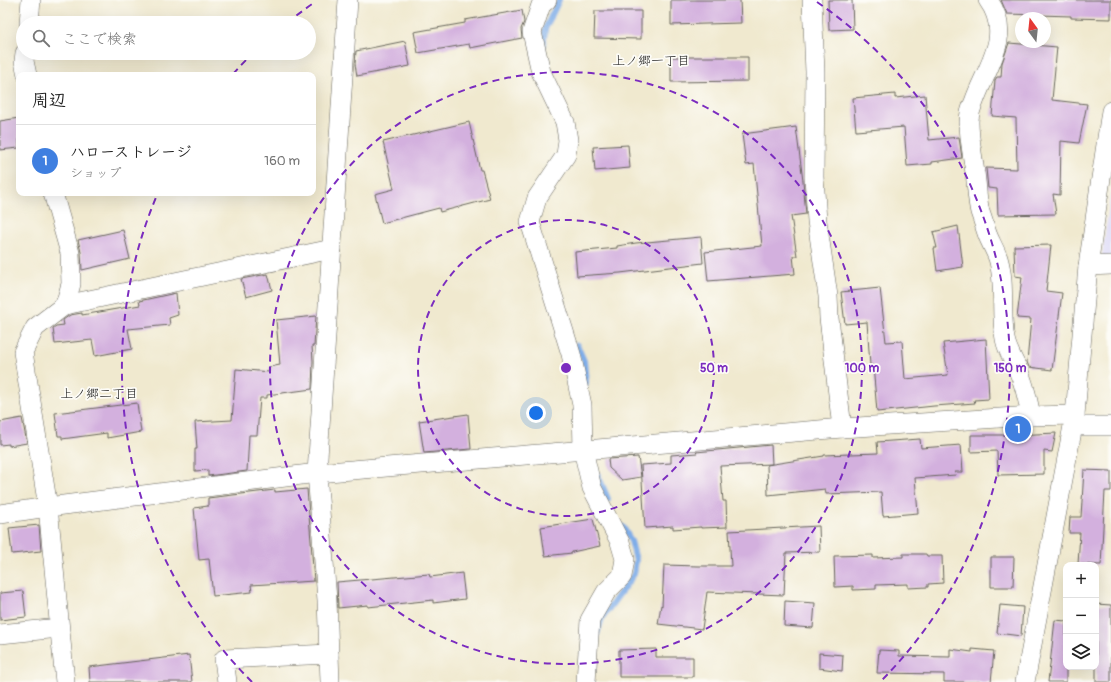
<!DOCTYPE html>
<html lang="ja">
<meta charset="utf-8">
<style>
:root{--surface:#fff;--page:#f6f6f6;--text:#222;--muted:#767676;--line:#e0e0e0;--accent:#1f6fb2}
body{margin:0;font-family:Pangolin,"Klee One",sans-serif;background:var(--page);color:var(--text)}
.controls{position:absolute;right:12px;bottom:12px;display:grid;overflow:hidden;border-radius:8px;box-shadow:0 4px 16px #0002}
.controls button{width:36px;height:36px;display:grid;place-items:center;padding:0;border:0;border-bottom:1px solid var(--line);background:var(--surface);color:var(--text);font:20px sans-serif}
.compass{position:absolute;left:1015px;top:12px;width:36px;height:36px;border-radius:50%;background:var(--surface);box-shadow:0 4px 16px #0002;rotate:345deg}
.you{position:absolute;left:536px;top:413px;width:14px;height:14px;margin:-10px;border:3px solid #fff;border-radius:50%;background:#1a73e8;box-shadow:0 0 0 6px #1a73e833}
.badge{display:grid;place-items:center;width:26px;height:26px;border-radius:50%;background:var(--accent);color:#fff;font-size:13px;font-weight:700}
.pin{position:absolute;translate:-50% -50%;border:2px solid #fff;box-shadow:0 1px 4px #0006}
.list{margin:0;padding:0;list-style:none}
h2{display:flex;justify-content:space-between;align-items:center;height:52px;margin:0;padding:0 16px;font-size:17px}
h2 small{font-size:13px;font-weight:400;color:var(--muted)}
.list li{display:grid;grid-template-columns:26px 1fr auto;gap:12px;align-items:center;box-sizing:border-box;height:72px;padding:0 16px;border-top:1px solid var(--line)}
.list b{display:block;font-size:15px;white-space:nowrap}
.list p{margin:0;font-size:13px;white-space:nowrap;color:var(--muted)}
.list em{font-size:13px;font-style:normal;color:var(--muted)}
.icon{flex:none;width:22px;height:22px;fill:none;stroke:currentColor;stroke-width:2;stroke-linecap:round;stroke-linejoin:round}
.map{position:relative;flex:none;width:1111px;height:682px;overflow:hidden}
.search{position:absolute;background:var(--surface);box-shadow:0 4px 16px #0002;left:16px;top:16px;width:300px;height:44px;display:flex;align-items:center;gap:10px;box-sizing:border-box;padding:0 14px;border-radius:22px;color:var(--muted);font-size:15px}
.panel{position:absolute;background:var(--surface);box-shadow:0 4px 16px #0002;left:16px;top:72px;width:300px;height:124px;border-radius:8px}
.map>svg:first-child{display:block}
.built{fill:#d9d6f7}
.lines{fill:none;stroke-linecap:round;stroke-linejoin:round}
.stream{stroke:#7fade8;stroke-width:6}
.building{fill:#d3b0de}
.minor-casing{stroke:#66645b;stroke-width:20}
.minor{stroke:#fff;stroke-width:19}
.ring{fill:none;stroke:#7b2cbf;stroke-width:2;stroke-dasharray:7 5}
.labels{text-anchor:middle;stroke-width:3.5;stroke-linejoin:round;paint-order:stroke}
.neighbourhood-label{font-size:13px;fill:#1c1c1c;stroke:#fdfcf7}
.centre{fill:#7b2cbf;stroke:#fdfcf7;stroke-width:2}
.ring-label{font-size:12px;text-anchor:middle;font-weight:bold;fill:#7b2cbf;stroke:#fdfcf7;stroke-width:3.5;stroke-linejoin:round;paint-order:stroke}
</style>
<div class="map">
<svg width="1111" height="682" viewBox="0 0 1111 682">
<rect width="100%" height="100%" fill="#fdfcf7"/>
<filter id="ink" filterUnits="userSpaceOnUse"><feTurbulence type="fractalNoise" baseFrequency=".025" numOctaves="2"/><feDisplacementMap in="SourceGraphic" scale="8" xChannelSelector="R" yChannelSelector="G"/><feConvolveMatrix kernelMatrix="1 2 1 2 8 2 1 2 1" color-interpolation-filters="sRGB"/></filter>
<filter id="wash" filterUnits="userSpaceOnUse"><feTurbulence type="fractalNoise" baseFrequency=".012" numOctaves="4" result="noise"/><feDisplacementMap in="SourceGraphic" scale="16" xChannelSelector="R" yChannelSelector="G"/><feGaussianBlur stdDeviation="0.9" result="paint"/><feColorMatrix in="noise" values="0 0 0 0 0 0 0 0 0 0 0 0 0 0 0 0 0 1.4 0 .05"/><feComposite in="paint" operator="in"/></filter>
<g filter="url(#wash)">
<rect width="100%" height="100%" fill="#f0e9cf"/>
<polygon class="built" points="1111,188 1111,260 1101,261 1108,212"/>
<g class="lines">
<g class="stream">
<polyline points="543,47 545,29 559,0"/>
<polyline points="577,345 584,361 586,383"/>
<polyline points="598,475 608,499"/>
<polyline points="597,634 602,618 634,574 636,560 631,541 623,527"/>
</g>
</g>
<g id="blocks">
<g class="building">
<polygon points="671,0 740,0 741,23 671,25"/>
<polygon points="828,0 852,0 853,29 829,30"/>
<polygon points="1001,0 1111,0 1111,19 1071,18 1071,16 1007,14"/>
<polygon points="522,10 524,22 521,29 522,38 470,48 469,44 418,53 414,32 465,23 465,20"/>
<polygon points="595,11 641,11 641,39 594,38"/>
<polygon points="405,41 410,66 357,76 355,64 356,51"/>
<polygon points="1009,43 1057,47 1052,100 1087,104 1079,143 1061,141 1060,195 1053,194 1056,214 998,215 997,189 988,188 986,168 1017,169 1016,118 992,116 995,80 997,77 1001,77 1002,63"/>
<polygon points="671,57 748,57 748,81 671,82"/>
<polygon points="895,94 895,98 925,95 929,140 959,137 962,158 932,162 932,164 907,166 904,127 856,131 853,98"/>
<polygon points="19,118 19,148 0,150 0,121"/>
<polygon points="469,122 480,170 482,170 490,199 440,212 439,208 382,223 375,194 394,189 383,142"/>
<polygon points="796,127 803,181 806,214 791,216 797,256 793,256 795,274 708,281 705,252 762,246 754,164 746,165 742,134"/>
<polygon points="628,145 630,168 595,171 593,147"/>
<polygon points="958,226 963,267 937,271 934,248 937,248 933,232"/>
<polygon points="123,230 130,259 82,270 81,252 78,240"/>
<polygon points="701,237 703,263 620,273 577,276 575,252 617,248 617,246 636,243"/>
<polygon points="1051,245 1046,291 1062,293 1052,370 1029,367 1027,362 1031,319 1017,318 1022,277 1015,276 1014,246"/>
<polygon points="268,274 272,290 246,297 241,279"/>
<polygon points="880,288 886,342 902,341 905,379 948,375 943,343 986,339 989,399 974,400 975,403 934,406 877,412 873,365 870,365 867,322 845,324 841,292"/>
<polygon points="176,293 178,315 169,318 170,325 128,329 132,349 95,356 92,340 55,344 53,328 56,326 64,325 63,320 70,315 82,313 82,315 140,305 139,301"/>
<polygon points="316,316 314,346 312,346 313,361 312,389 267,395 267,398 260,398 257,435 249,435 247,471 208,476 208,470 195,471 195,449 197,449 195,422 232,420 236,369 269,372 269,367 280,365 276,320"/>
<polygon points="137,403 141,432 107,438 107,433 62,439 62,436 58,436 55,413"/>
<polygon points="468,414 471,449 424,453 419,421"/>
<polygon points="22,418 27,443 9,446 9,444 0,445 0,422"/>
<polygon points="1056,433 1052,452 1044,451 1044,474 998,475 997,451 971,452 971,435 1016,435"/>
<polygon points="920,439 921,448 961,445 963,472 955,472 956,475 915,478 918,513 883,516 881,492 826,494 825,489 768,495 767,465 824,456 824,455 878,453 877,442"/>
<polygon points="771,445 772,464 720,466 723,501 726,501 727,527 701,528 701,527 673,529 673,526 645,528 641,465 671,463 671,455 697,453 696,452"/>
<polygon points="638,457 641,477 622,480 609,468 608,459"/>
<polygon points="1084,470 1111,471 1111,491 1105,491 1101,565 1078,564 1080,533 1069,533 1070,517 1081,517"/>
<polygon points="307,489 314,581 251,585 252,592 213,596 209,559 199,560 194,508 208,506 208,498 275,490 275,492"/>
<polygon points="593,519 600,546 572,552 572,553 545,556 541,527"/>
<polygon points="39,525 41,551 12,554 9,528"/>
<polygon points="819,526 820,552 786,553 784,595 707,592 702,629 658,624 661,605 662,606 664,565 698,566 731,566 729,531"/>
<polygon points="903,554 926,554 927,556 942,556 943,583 928,584 928,587 908,588 908,584 876,585 876,589 853,590 853,586 835,587 834,556 873,555 873,558 903,557"/>
<polygon points="991,557 1014,557 1013,587 991,587"/>
<polygon points="462,573 465,599 433,603 433,600 368,607 368,605 338,608 337,582 429,574 430,577"/>
<polygon points="23,591 26,617 0,620 0,593"/>
<polygon points="785,601 815,603 813,628 784,626"/>
<polygon points="1096,604 1111,605 1111,682 1096,682"/>
<polygon points="1000,605 1023,607 1021,636 997,633"/>
<polygon points="1055,620 1066,621 1066,682 1048,682"/>
<polygon points="656,649 656,657 693,657 693,677 619,677 619,650"/>
<polygon points="950,649 972,652 972,649 994,651 991,682 944,682 944,674 877,673 879,650 899,651 899,656 950,657"/>
<polygon points="819,653 843,655 842,671 819,668"/>
<polygon points="189,655 192,682 90,682 89,667"/>
</g>
</g>
</g>
<g filter="url(#ink)">
<use href="#blocks" fill-opacity="0" stroke="#66645b" stroke-width="1"/>
<g class="lines">
<g class="minor-casing">
<g id="minor">
<polyline points="547,0 541,5 532,32 541,72 565,122 568,140 566,155 537,198 530,222 571,354 582,405 583,450 592,488 620,542 625,559 622,576 606,592 590,620 586,682"/>
<polyline points="812,0 815,72 814,177 817,221 828,296 829,318 842,428"/>
<path d="M988 0C1014 36 986 67 974 102 971 108 969 115 969 122 969 139 973 157 975 173 977 186 977 200 980 212 983 220 985 228 988 236 991 243 995 250 998 258 1006 284 1000 312 1005 339 1007 350 1013 359 1018 370 1025 385 1028 400 1031 416"/>
<polyline points="29,23 31,0"/>
<polyline points="25,53 24,61 27,75"/>
<polyline points="53,193 70,253 71,284 65,305"/>
<polyline points="1088,266 1111,265"/>
<polyline points="1073,426 1111,426"/>
<polyline points="0,514 48,507 317,473 842,428 1031,416 1075,415"/>
<polyline points="0,634 59,628"/>
<polyline points="65,682 48,507 23,352 35,328 65,305 332,249"/>
<polyline points="227,682 224,659 329,654"/>
<polyline points="330,682 327,600 317,473 348,0"/>
<polyline points="1025,682 1075,415 1088,266 1111,111"/>
</g>
</g>
<use href="#minor" class="minor"/>
</g>
</g>
<g class="ring">
<circle cx="566" cy="368" r="148"/>
<circle cx="566" cy="368" r="296"/>
<path d="M252 682A444 444 0 0 1 157 195M233 74A444 444 0 0 1 252 54M287 23A444 444 0 0 1 315 2M817 2A444 444 0 0 1 880 682"/>
</g>
<g class="labels">
<g class="neighbourhood-label">
<text x="651" y="65">上ノ郷一丁目</text>
<text x="99" y="398">上ノ郷二丁目</text>
</g>
</g>
<circle cx="566" cy="368" r="6" class="centre"/>
<g class="ring-label">
<text x="714" y="372">50 m</text>
<text x="862" y="372">100 m</text>
<text x="1010" y="372">150 m</text>
</g>
</svg>
<div class="controls">
<button>+</button>
<button>−</button>
<button><svg class="icon" aria-label="layers" viewBox="0 0 24 24"><path d="M12 4l9 5-9 5-9-5zM3 14l9 5 9-5"/></svg></button>
</div>
<svg class="compass" viewBox="-18 -18 36 36"><path d="M0-13l5 13h-10z" fill="#e53935"/><path d="M0 13l5-13h-10z" fill="#767676"/></svg>
<div class="you"></div>
<div class="pin badge" style="left:1018px;top:429px;background:#3f7fe0">1</div>
<div class="search"><svg class="icon" aria-label="search" viewBox="0 0 24 24"><circle cx="10" cy="10" r="6"/><path d="M15 15l6 6"/></svg>ここで検索</div>
<section class="panel">
<h2>周辺<small></small></h2>
<ul class="list">
<li><span class="badge" style="background:#3f7fe0">1</span><div><b>ハローストレージ</b><p>ショップ</p></div><em>160 m</em></li>
</ul>
</section>
</div>
